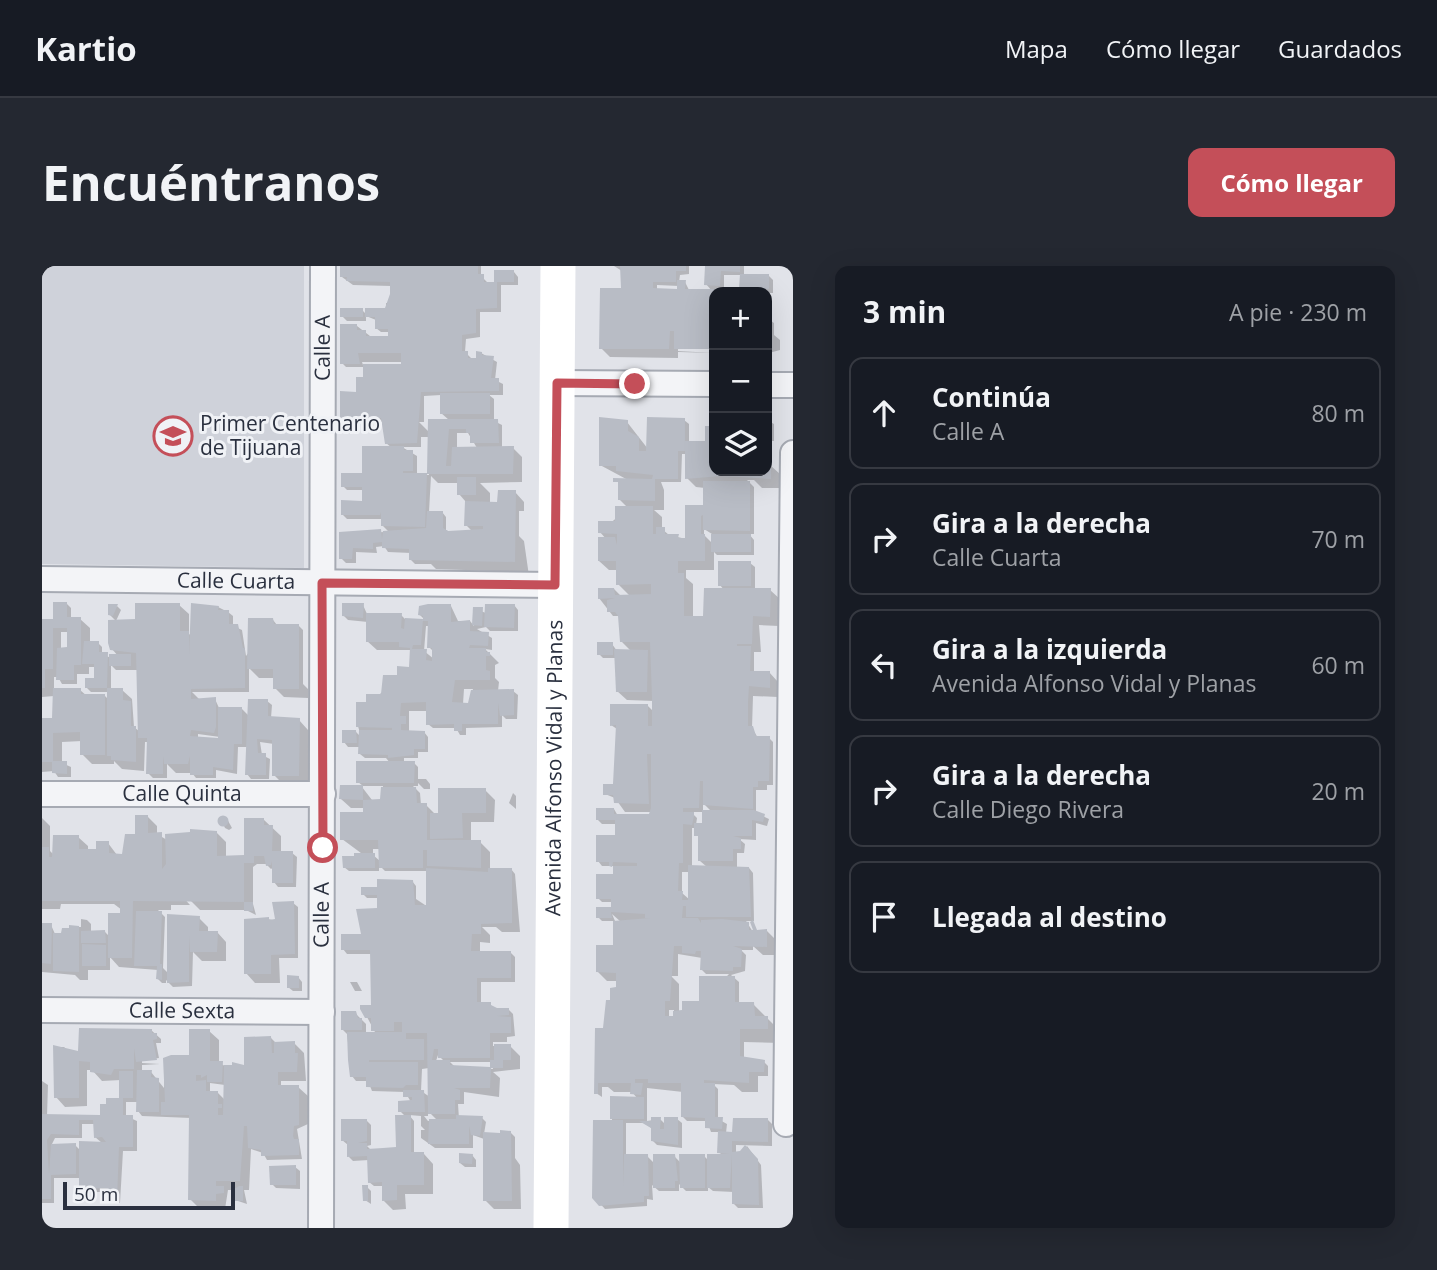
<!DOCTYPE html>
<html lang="es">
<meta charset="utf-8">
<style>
:root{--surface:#171b24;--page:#242831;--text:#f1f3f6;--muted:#9ea1a6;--line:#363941;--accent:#c44f59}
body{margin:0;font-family:"Open Sans",sans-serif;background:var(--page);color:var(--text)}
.controls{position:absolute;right:21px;top:21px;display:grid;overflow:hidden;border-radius:14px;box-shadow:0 7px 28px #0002}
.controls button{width:63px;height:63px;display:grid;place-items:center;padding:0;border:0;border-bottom:2px solid var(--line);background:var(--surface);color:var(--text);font:35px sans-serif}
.scale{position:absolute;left:21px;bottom:18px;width:172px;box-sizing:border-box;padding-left:7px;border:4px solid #2a303f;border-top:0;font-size:19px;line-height:24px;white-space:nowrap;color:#2a303f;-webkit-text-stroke:5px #f0f2f6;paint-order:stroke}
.stop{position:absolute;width:21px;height:21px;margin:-16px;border:5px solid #c44f59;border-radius:50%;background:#fff}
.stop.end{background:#c44f59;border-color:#fff;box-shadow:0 2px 7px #0008}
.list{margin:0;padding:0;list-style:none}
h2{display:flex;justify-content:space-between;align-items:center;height:91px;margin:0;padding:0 28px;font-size:30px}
h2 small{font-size:23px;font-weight:400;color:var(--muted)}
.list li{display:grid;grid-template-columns:46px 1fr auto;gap:21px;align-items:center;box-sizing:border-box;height:112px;margin:0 14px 14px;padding:0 14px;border:2px solid var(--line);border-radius:14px}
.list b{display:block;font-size:26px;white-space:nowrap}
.list p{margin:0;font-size:23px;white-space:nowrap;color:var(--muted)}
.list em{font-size:23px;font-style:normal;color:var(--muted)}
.icon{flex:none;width:38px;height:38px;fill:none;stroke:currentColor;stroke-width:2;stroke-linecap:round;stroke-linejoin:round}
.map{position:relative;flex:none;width:751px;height:962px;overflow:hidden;border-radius:14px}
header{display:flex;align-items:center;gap:42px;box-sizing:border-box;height:98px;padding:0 35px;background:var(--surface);border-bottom:2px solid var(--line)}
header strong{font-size:33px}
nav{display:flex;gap:38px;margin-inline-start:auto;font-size:24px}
.intro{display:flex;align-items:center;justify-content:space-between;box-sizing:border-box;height:168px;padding:0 42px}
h1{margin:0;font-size:49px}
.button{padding:18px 32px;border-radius:14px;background:var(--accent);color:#fff;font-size:24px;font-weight:700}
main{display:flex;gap:42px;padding:0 42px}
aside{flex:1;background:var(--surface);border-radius:14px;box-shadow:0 7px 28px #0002}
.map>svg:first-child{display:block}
.built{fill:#cfd2da}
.shadow{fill:#0003;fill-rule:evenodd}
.building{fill:#b8bcc5}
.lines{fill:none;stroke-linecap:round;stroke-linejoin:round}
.street-casing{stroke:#a6aab3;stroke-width:28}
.street{stroke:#f3f4f7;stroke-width:24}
.secondary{stroke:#fff;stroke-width:35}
.route{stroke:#c44f59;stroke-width:9}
.labels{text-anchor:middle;stroke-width:6;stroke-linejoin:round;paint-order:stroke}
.street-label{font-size:21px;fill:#2a303f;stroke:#f0f2f6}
.poi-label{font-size:21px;fill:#2a303f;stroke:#f0f2f6;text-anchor:start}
</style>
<header>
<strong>Kartio</strong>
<nav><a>Mapa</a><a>Cómo llegar</a><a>Guardados</a></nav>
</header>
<div class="intro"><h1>Encuéntranos</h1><a class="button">Cómo llegar</a></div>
<main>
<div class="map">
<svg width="751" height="962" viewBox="0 0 751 962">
<rect width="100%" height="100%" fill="#e1e3e9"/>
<polygon class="built" points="0,0 262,0 262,302 0,298"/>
<g class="shadow">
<path d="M300 0H439V10L446 17H454V6H472L476 11V19H459V46H438V71L424 73 423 86 430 93H435L439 87 455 96 453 114 461 118V129H447L452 133V155L460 159V182H471L480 191V216L438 217 448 227V237H457L473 226 482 236V245H477V270L482 275 487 310H456L451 305 394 303 389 298H373L369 294V287L346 286 342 280 334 281 335 287 314 286V297H304L299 292V267L347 266 341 260V253H305L301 249 321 236 322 224H305L301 220 322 209 350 182 344 177 341 156H308V168L299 164 300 127H316L323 113V101H304L300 97 315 60 328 70 350 72 348 66H339L334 62V54L324 50V55H305L300 50 320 44 324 48 344 44V37H349V20L311 19 300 11ZM320 96H361V100L321 99ZM399 129V147L407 154 387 166 377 156H382V130ZM415 167H426L435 182H415ZM379 171H387V209H375V190L360 181H379ZM389 210 396 217H417V228L424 236V259L430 265 408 266 404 264V251L400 246H387Z"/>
<path d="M572 0H647V8L638 9 637 16H643L647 24 670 25 664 18 665 0H702V10H727L731 14V27L672 26V81H636V85L672 87 636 86V92L568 91 559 82 580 24V5ZM682 9H699L702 25H682ZM615 19 637 20V24H615Z"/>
<polygon points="725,52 732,57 732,69 738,74 738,84 727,87 727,92"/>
<path d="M642 154 647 158V177L665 179V161H672V205H725V199H728L738 208V222H720L712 214H705L712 221V268H707L712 274V289H675L672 286V304H644V312L651 318V352H666L682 324 678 319 708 297 713 301V324H728L738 333 737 360 717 359 719 386H712V406H727L736 416V431L711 430 710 462 716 472H727L731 476V519H725V524H714V547L727 553 725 560 714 557V574L697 573 703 578 702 587H695V602H707L711 607 712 655H704L711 666 725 665 734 674V689H721L711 680V684H699L704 689 703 705 689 709 697 716V737L711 738 739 766V777L702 776V792L722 796 726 800V810H716V826H700L692 819 671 818 676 823V853L685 858 684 867H692L726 854 730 858V880L694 879V887H699L705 880 719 899 721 942H696L692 938V926L671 925 666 921V925H644L637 918V925H617L610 919 611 934 605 933V940L563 943 552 931 570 856V832H595L590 826H572L566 821H560V831L554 827 555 764H569L570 736 576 722V715H565L556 706 573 681 579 656 570 648 573 655H560L556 651 574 641 571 636H560L556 632 573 609V600H560L556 595 575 571V558H560L555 553 572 543 576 550H609V546H583L573 532 563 528 573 522 575 463 569 459 605 439 612 446V435L585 434 575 425 574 392H561L557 388 570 378 575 385H589L580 376 578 350H571L557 332 572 323 579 330H588L576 318V304H567L557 295 564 273 558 266 586 242 578 234 586 214 558 199 585 156 606 183ZM640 188H645V212L654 221 663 222V241L644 273 627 269 620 263V251L612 244H622V224L619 216H639ZM662 263 670 268V277L662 269ZM661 537 670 546 661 559H654L655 552 649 546H661ZM650 562H654L658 573V595L665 601H650ZM640 606H648V634L640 627ZM636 688 660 692V704L664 708H687L659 737 637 746V718L629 710H636ZM627 744H632V752H627ZM605 822 641 826V851L645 855H665L669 866H677V886L681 890 666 894 662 890 639 897 632 890 612 897 605 890H584V857H602L611 863V875L615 879 640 882V857L635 853 624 859 618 853 605 855Z"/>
<polygon points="725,154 732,158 732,175 725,175"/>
<path d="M25 338 29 342V353H38L48 362V377H56L60 381V388L69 392 76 390 70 383 74 355 68 349 75 340 79 344 74 355H95L137 339 147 348V368L151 371 176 341 186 346 191 350V360L200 364 204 390 231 354 235 359H256L261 364V418L266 423V432L242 431 233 422V412H217L207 402V426H150L158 434 173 433 177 442 200 443 207 450 225 435 230 439 229 452 257 454 266 464V518H241L232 509V478L218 476 220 489 228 493 227 513H209L205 508 206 481H196L195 508 174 504V512H154L150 507H134L125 498V512H111L106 507 107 476H103L102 505 80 503 72 495V498H50L40 488V475L20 476V497L29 501V511H16L12 505 0 506V453H12V430L0 431V355H10ZM19 366H27L26 386 19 383ZM69 399 74 404H95L98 466 92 461 90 433 80 424H69ZM47 401H54V413L44 421 49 426H67V434L63 430H45L38 424 12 423V411H16L20 418H35V408H47ZM156 468 178 471V474L156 472Z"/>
<path d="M321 339 325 348 359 349 363 353 384 355 378 349 409 340 416 355H428L432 360 433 343 444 347 472 339 476 344V365H448L444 361 435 363 450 372V384L443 383 457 397 453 399V412L457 416 456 425H471L476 429 475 453H464L460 449V461L424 462V469H418L414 462H391L386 458V445H367V466H382L386 471V486H376V492H362V497H372L376 501V513H384L388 518V523H382L376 517V520H371L378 527 379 539H384L394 549 443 524 453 534 452 556H429V576H438L448 586V604L469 603 473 608 478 666H460L454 661H440L448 669V677L438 676V686L469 687 473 691V716H439V741L467 744 471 748 473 770 465 771V776H451V780H468L478 790V803L451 806 458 812 457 831 422 826V838H416L417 853 440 852 444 856 442 868 469 867 473 871V892L478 899 479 943H452L443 934 442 873 431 869V882H393L379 872V864H383L379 860V850L367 849 372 855V888H382L391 898V928H363L364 943 351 944 341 934 342 920H332L327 916V894L311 895 307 891 306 879 300 874 325 855 329 859V879L325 880 328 883 356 885 364 851 358 845 369 836 363 826 330 825 326 815H314L310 810 305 768 301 764 313 747 324 758V768H334L325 751 330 740 329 688H305L301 683 320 670 337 643V632H325L321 628 370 615 374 620V633L386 641V605H343L337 599V605H307L302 601 323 590 300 573 326 549 323 542H309L299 533 320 521 330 534 340 535 341 520H321L316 516 348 497 344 492H323L318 488V481H306L302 476 314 466 319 471 316 460 326 438 369 402V384H335L325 375 326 356 306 354 302 350ZM384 360H387V381L392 386V393L382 385ZM422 423H431L428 438H421ZM331 583H338V595L331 589ZM396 789 402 795H394ZM408 796H450L451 803 412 800ZM387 802 388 831 379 825 380 803ZM386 845 395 854 386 855 382 850H386Z"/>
<polygon points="471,527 474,530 474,543 467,537"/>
<polygon points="106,551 115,560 115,568 125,574 174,566 184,576 184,591 206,591 221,553 239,570 239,587 250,587 255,591 254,621 236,621 232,616 232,601 229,603 224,598 215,598 211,601 211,638 214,649 204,644 158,644 142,628 140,630 148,639 129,639 129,644 116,644 123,651 121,702 126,707 157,652 166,661 166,666 175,666 184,676 184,695 160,695 151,686 150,720 131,721 124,714 124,717 120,717 116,713 116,704 77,701 68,691 68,704 46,704 46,714 38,714 33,709 0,706 0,658 9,659 13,668 21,668 28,661 39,661 39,653 45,654 49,658 49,666 63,666 68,671 80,648 80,644 72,638 19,638 18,643 0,643 0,552 8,560 8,585 12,589 36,571 46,580 46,585 56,585 66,577 75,589 82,589"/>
<polygon points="178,551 184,551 190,562 187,564 183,562"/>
<polygon points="251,637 256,641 256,692 237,692 238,717 213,717 204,707 226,653 235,655"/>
<polygon points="256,711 260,716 260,725 251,725 246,721"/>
<polygon points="308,716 315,716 320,725 313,725"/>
<path d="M109 764 119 773V777H114L117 792 100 794V797L118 798 100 799V806H109L122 822 123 795 149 790 167 765 177 774V797L185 801H202L229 772 234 777H252L262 787 264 815H239V821H256L266 830V858L255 863 260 893 225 894 221 887 209 883 207 924H202L205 938 193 934 194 924H186L183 943H158L148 933 149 852 100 850 96 845V836H84V850L95 855V885H81L78 937H70L66 926H43L38 922V912H12V937H0V815L6 819 5 850 60 851 78 834 79 814 60 815 50 804H45V840L23 841 14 831 13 781H22L31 790ZM168 817 183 819V834L176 827H168ZM40 858H53V871L60 877 38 884 33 879 9 880 13 872H40Z"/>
<polygon points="430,889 434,894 434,901 423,901 418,897"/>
<polygon points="253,901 258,905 258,923 234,922 230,918"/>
<polygon points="325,921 329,925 329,938 323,934"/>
</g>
<g class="building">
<polygon points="298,0 436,0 436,8 442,8 442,16 452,16 452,4 472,4 472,16 455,16 455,42 434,43 434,67 420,69 420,85 426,85 426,92 434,92 434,85 440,86 440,89 452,90 449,112 457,112 457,125 379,126 375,177 343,178 339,152 304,152 304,165 298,165 298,125 314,126 314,111 321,111 321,98 359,98 359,87 316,87 318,98 298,98 298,58 315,58 315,64 324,64 324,70 346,70 346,63 333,63 333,51 323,51 323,42 343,42 348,28 348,16 304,15 305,11 298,11"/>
<polygon points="578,0 644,0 644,5 634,5 634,16 611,16 611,22 635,23 635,14 644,14 643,23 697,23 698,8 727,8 727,23 672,26 672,83 632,83 632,65 628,65 627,83 557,83 558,22 579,22"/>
<polygon points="663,0 698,0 698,6 679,5 678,20 662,19"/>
<rect x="298" y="42" width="23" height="9"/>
<rect x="725" y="51" width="4" height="32"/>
<rect x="398" y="127" width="50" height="21"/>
<polygon points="557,151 586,154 586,165 597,171 597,185 604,185 605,151 643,152 643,175 663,175 663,160 672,160 672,205 725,205 725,197 729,197 729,213 679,210 643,213 643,185 636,185 636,213 613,213 613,235 576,234 576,216 571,216 571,212 610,213 611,209 574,205 574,200 557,200"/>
<polygon points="386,153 456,153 457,177 428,177 428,167 424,167 424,163 407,163 404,200 409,200 410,181 472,180 471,208 385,208 383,261 339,260 339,246 338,249 299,249 299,234 320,235 320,221 299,221 299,207 320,207 320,180 362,180 362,184 371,184 371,205 361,205 361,207 385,207"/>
<rect x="415" y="211" width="19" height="18"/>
<polygon points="661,215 708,215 708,265 661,264 661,249 659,250 659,268 663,268 663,295 636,295 636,307 642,307 642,350 661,350 662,322 729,322 728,351 711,350 710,378 695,378 695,380 709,380 708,405 728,405 728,422 707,420 706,436 706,460 711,460 714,470 728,470 727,515 716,515 716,521 711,521 711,543 661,539 661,515 658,515 657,542 641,542 641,546 652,546 652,550 650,559 641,558 641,597 637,597 636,625 641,625 640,634 646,634 646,599 707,601 709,651 644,651 644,640 641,640 640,652 656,652 659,657 659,654 680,653 707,656 707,664 711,664 708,656 711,654 715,664 725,663 725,681 691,680 700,683 699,701 691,701 691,705 658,704 659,685 654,685 653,688 640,687 640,680 632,680 628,735 623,735 623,750 631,750 631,745 640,744 640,735 657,735 657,710 693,710 693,736 712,736 713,750 726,750 726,763 698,763 698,790 723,794 722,806 707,806 707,817 662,814 662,817 673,817 673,851 681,851 680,863 663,862 663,852 639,851 639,817 606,817 606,813 593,813 593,817 601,817 599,829 588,828 589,817 556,817 556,828 552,828 553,762 561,762 564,734 568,734 568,722 574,721 574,707 554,706 554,679 571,679 571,655 608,652 603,652 603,648 569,646 570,652 554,652 554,641 569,641 569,633 554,633 554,608 571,608 571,600 595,600 595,597 571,596 570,601 567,600 567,596 554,596 554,569 573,569 573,554 554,554 554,542 572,542 572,548 607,548 609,542 609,488 605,488 607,538 572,537 571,529 561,529 561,518 571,518 574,459 568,460 568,438 606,438 606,460 610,460 610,432 608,376 578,376 576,350 573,346 565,346 565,334 573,332 556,333 556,322 572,322 573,329 609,328 609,318 574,319 574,295 556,295 556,271 573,271 575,279 575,268 556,267 556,255 573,255 573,240 611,240 611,268 614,268 614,261 623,261 623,268 637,268 636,272 643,272 643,239 661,239"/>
<polygon points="456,224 474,224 473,296 367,294 367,283 340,282 340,276 331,277 331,283 311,282 310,293 297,293 297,266 339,263 340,273 341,265 384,262 385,245 401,245 401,262 406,265 441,263 441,260 422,260 423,235 455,236"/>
<rect x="669" y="268" width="40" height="18"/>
<rect x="676" y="295" width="33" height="25"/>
<polygon points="11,336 25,336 25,351 39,351 39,399 32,399 32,414 14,414 15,382 25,381 25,362 11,362 11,403 3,403 3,422 0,422 0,353 11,353"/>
<polygon points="93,337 138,337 138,365 147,365 147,389 149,337 177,340 176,344 187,344 187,358 196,358 201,382 203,382 203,422 149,423 149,433 174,431 174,461 172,467 149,464 148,470 176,472 176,441 200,441 200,478 192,478 191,504 171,501 171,509 148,509 148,490 146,498 122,498 121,490 121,508 104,508 105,472 96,472 94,387 68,384 66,377 66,354 93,353"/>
<polygon points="300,337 322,337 321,352 300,350"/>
<polygon points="66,338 76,338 71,350 66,349"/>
<polygon points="386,338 409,338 409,356 428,354 428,365 447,366 446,380 428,379 427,382 444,382 444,386 448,386 448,390 444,390 444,404 448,405 448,414 413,414 410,436 426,437 429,424 472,423 472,449 458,450 456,437 456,458 420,458 420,465 412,465 412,458 384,459 384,436 359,437 358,450 364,450 364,458 359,458 359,464 383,465 383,483 372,483 372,489 346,492 346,489 316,488 317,464 350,464 350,462 314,461 314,436 324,436 324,428 339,428 341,409 355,409 355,400 367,401 368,382 357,381 357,376 324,376 324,347 360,347 359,362 362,363 363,352 381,353 379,379 371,379 370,383 385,383 384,394 390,395 390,382 385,382 386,355 381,355 381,350 376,349 377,340"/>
<polygon points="443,338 473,338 472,362 442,361"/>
<polygon points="431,341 441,341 440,360 430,359"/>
<polygon points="206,352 231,352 232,358 257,358 257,423 231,423 231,403 205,403"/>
<polygon points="42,375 57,375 57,386 66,386 65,422 43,422 43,412 52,412 52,398 40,398"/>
<rect x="555" y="376" width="16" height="13"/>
<polygon points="572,383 606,384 605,426 574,426"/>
<rect x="67" y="388" width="22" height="12"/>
<polygon points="11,422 39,422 39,428 63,428 63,489 38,489 38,466 11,467 11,495 25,495 25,508 10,507 10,496 0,496 0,452 10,452"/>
<polygon points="65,422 81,422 81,434 89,435 89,460 94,460 94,496 69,494 69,490 65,490"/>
<polygon points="206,433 226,433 226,450 258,452 257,510 230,510 230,474 215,473 216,487 224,487 224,509 203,509"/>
<polygon points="300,464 314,464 315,477 300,477"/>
<polygon points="314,495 373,495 372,517 314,517"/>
<polygon points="298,519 321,519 321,534 338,533 339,521 374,521 375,537 385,537 385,574 439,574 439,602 385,600 385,584 381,584 381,602 337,602 336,574 298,574 298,546 321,546 321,534 297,533"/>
<polygon points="396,522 444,522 444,547 420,547 421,572 388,573 388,547 396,547"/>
<polygon points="660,544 712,544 723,548 721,556 710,554 710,570 691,570 699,572 699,583 691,583 691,595 656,595 656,570 652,570 652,557 660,557"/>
<polygon points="93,549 106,549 106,567 120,566 120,603 124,598 123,568 148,566 148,563 175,565 175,590 202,589 202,552 222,552 222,559 231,559 230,585 251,585 251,617 230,617 230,595 229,599 224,600 222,590 212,590 212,597 202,597 202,636 211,636 211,645 202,645 202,636 91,635 90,692 66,692 66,647 78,647 78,635 0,635 0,581 7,581 7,591 10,591 11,569 37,569 37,583 54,583 54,575 67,575 67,587 80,588 83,568 93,568"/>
<circle cx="181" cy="555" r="5.5"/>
<polygon points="312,587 333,587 333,602 301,602 300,590 312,590"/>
<polygon points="384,602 446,606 446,602 470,602 470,657 439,658 439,668 430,668 429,685 469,685 469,712 435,712 435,736 449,736 449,739 455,742 467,742 467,749 455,750 469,751 469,767 448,767 448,792 396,792 396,783 392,783 390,794 408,794 408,799 448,801 448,794 452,794 452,778 469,778 469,794 461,794 461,802 449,802 448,822 412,822 418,824 418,834 413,834 413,848 386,848 385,767 364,767 364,773 382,773 382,794 327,794 327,796 376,796 376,819 364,819 361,822 324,821 324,811 308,811 306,794 305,766 360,766 360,756 352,756 352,765 329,765 329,752 323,752 318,743 318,739 329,739 328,684 299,684 299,668 319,668 314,643 335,642 335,629 319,629 319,621 335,621 335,613 371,614 373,639 384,639"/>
<polygon points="252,635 253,688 229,689 229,708 202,708 202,653 227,651 227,654 233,653 230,636"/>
<polygon points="94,645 120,645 118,698 120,698 120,714 114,713 115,700 92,700"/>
<polygon points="125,648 158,650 157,665 176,665 175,686 148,686 147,670 147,716 125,717"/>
<polygon points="0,657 10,657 9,698 0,697"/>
<polygon points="27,659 37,660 37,706 11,705 11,667 19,667 20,662 27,662"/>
<polygon points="63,664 64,677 39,677 39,665"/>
<polygon points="40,678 64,679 64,700 40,700"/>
<polygon points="245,709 257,710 257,722 245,722"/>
<polygon points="299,745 314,745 316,752 320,752 320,764 299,764"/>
<polygon points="37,762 110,763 110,767 115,767 115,773 111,774 115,794 94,796 92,782 92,803 72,803 69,809 48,806 48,796 37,795 37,832 12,832 11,779 36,785"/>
<polygon points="147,763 168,763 168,795 181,795 180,816 165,816 165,809 159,812 159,809 154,809 154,815 164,814 164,825 176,825 176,838 180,838 180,842 176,842 176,849 181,849 182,799 190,799 190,796 202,799 202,771 229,770 230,787 232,787 232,776 253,775 253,787 256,787 255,806 236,806 236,819 257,819 257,859 252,860 251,870 252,873 257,873 257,889 219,890 219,884 206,882 205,860 202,860 198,915 174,915 174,920 182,920 182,927 174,928 174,935 146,934 147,849 119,849 119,836 123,836 121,792 129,789 147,789"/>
<polygon points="95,804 110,804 109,811 117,812 117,846 94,846"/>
<polygon points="77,805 91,805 91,832 81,832 81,849 91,849 91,881 77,881 75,934 64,933 64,922 37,923 37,875 64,876 60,871 52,872 51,854 37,854 37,869 9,868 5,874 7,908 9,878 34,877 34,908 9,909 9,933 0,933 0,848 58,849 58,838 64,838 64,832 77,832"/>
<polygon points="361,824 382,824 383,846 356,846 356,835 370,834 370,831 361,831"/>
<polygon points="568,830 602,831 602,853 568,853"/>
<polygon points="353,849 369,849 369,886 382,886 382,919 355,919 355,934 340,935 340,916 326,917 325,890 305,891 305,875 299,875 299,853 325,853 325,875 316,877 325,877 325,883 341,882 354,881"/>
<polygon points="414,849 441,850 438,870 429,869 427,860 427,878 386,878 387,853 414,853"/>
<polygon points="609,851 619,851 618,863 622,863 622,851 636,851 636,879 609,875 609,862 597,855 609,855"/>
<polygon points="691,852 726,852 726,876 690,875 690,886 698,885 703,879 716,893 717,939 690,938 690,888 688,922 665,922 665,888 688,888 675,887 676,865 690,866"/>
<polygon points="551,854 581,854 581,920 582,888 606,888 607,930 602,930 602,936 557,940 550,932"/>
<polygon points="458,864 469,865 470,935 441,935 441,866 458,867"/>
<polygon points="417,887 431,888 430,898 417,897"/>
<polygon points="611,888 633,888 636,915 633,915 633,922 611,922"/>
<polygon points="637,888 663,888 663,922 638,922"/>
<polygon points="254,899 254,919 228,919 227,900"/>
<polygon points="320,919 326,919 326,935 321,935"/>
<polygon points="197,920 201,920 201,935 192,935 192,923"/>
</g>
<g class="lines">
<g class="street-casing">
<g id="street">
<polyline points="515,117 672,118"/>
<polyline points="725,119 751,119"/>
<path id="s1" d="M0 313 513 319"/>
<path id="s2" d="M0 528H281"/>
<path id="s3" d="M0 744 280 746"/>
<polyline points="744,858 751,187"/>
<path id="s4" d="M279 962 281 0"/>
</g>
</g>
<use href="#street" class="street"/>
<path class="secondary" id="s5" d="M509 962 516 0"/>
</g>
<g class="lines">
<polyline class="route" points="281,582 280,317 513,319 515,117 593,118"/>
</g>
<defs>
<g id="school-ring" transform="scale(2.0125)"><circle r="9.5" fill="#f0f2f6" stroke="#c44f59" stroke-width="1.5"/><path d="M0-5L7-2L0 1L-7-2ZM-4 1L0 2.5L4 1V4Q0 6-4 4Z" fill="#c44f59"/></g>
</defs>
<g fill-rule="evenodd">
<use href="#school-ring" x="131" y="170"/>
</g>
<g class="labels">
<g class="street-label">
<text dy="7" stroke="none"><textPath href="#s4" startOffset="880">Calle A</textPath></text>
<text dy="7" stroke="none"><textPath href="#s1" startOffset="194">Calle Cuarta</textPath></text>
<text dy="7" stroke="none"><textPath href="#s5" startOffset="460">Avenida Alfonso Vidal y Planas</textPath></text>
<text dy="7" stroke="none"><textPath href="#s2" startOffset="140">Calle Quinta</textPath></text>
<text dy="7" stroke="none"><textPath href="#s4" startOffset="313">Calle A</textPath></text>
<text dy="7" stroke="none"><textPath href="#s3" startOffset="140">Calle Sexta</textPath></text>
</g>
<g class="poi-label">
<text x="158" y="165">Primer Centenario<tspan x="158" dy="24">de Tijuana</tspan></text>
</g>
</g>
</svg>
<div class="controls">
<button>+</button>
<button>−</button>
<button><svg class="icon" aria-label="layers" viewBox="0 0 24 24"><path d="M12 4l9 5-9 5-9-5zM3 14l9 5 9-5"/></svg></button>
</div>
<div class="scale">50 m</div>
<div class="stop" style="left:281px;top:582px"></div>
<div class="stop end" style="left:593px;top:118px"></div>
</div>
<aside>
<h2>3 min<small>A pie · 230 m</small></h2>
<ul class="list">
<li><svg class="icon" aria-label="ahead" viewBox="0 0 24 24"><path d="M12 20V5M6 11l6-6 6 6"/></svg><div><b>Continúa</b><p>Calle A</p></div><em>80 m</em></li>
<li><svg class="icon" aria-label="right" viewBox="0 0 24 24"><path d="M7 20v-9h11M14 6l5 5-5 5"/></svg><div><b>Gira a la derecha</b><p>Calle Cuarta</p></div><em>70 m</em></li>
<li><svg class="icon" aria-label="left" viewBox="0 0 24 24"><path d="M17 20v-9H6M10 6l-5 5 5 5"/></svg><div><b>Gira a la izquierda</b><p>Avenida Alfonso Vidal y Planas</p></div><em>60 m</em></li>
<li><svg class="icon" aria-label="right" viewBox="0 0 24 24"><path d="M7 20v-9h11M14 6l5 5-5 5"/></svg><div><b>Gira a la derecha</b><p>Calle Diego Rivera</p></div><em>20 m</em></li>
<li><svg class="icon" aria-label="arrive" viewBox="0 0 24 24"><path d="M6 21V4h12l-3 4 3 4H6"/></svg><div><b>Llegada al destino</b></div></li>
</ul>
</aside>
</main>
